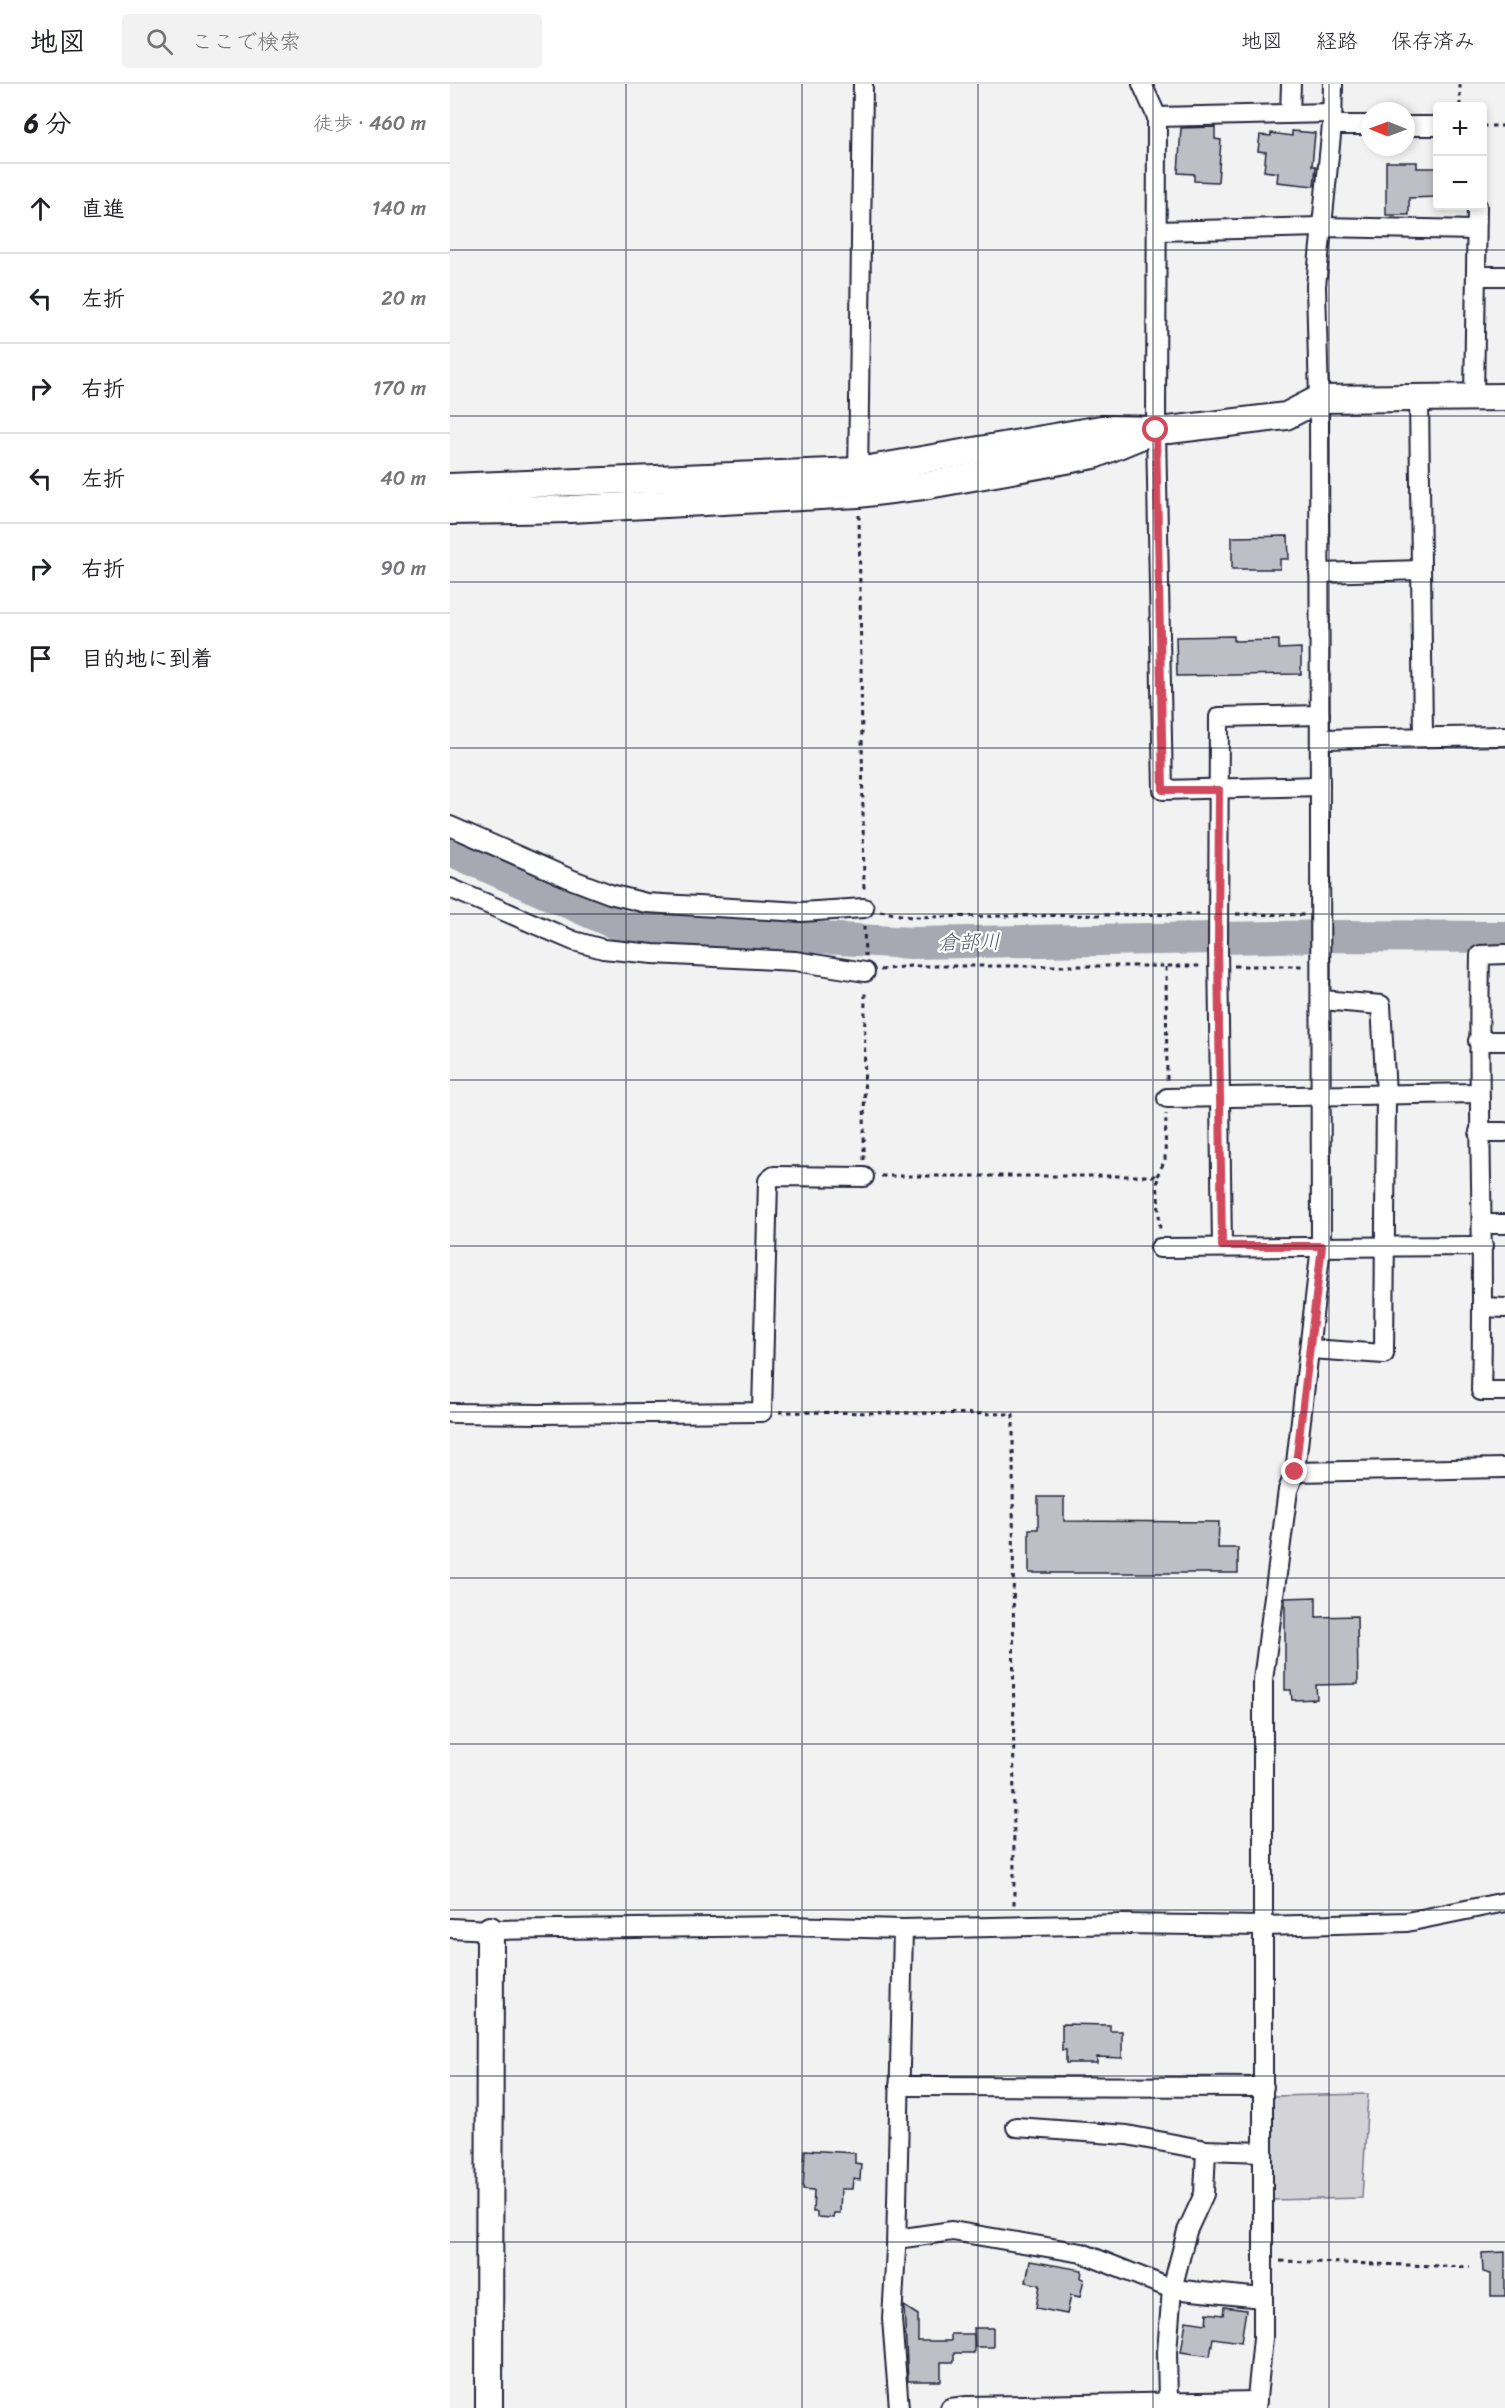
<!DOCTYPE html>
<html lang="ja">
<meta charset="utf-8">
<style>
:root{--surface:#fff;--page:#f2f2f2;--text:#202124;--muted:#757577;--line:#e0e0e0}
body{margin:0;font-family:Sriracha,"Klee One",sans-serif;background:var(--page);color:var(--text)}
.controls{position:absolute;right:18px;top:18px;display:grid;overflow:hidden;border-radius:6px;box-shadow:0 3px 9px #0003}
.controls button{width:54px;height:54px;display:grid;place-items:center;padding:0;border:0;border-bottom:2px solid var(--line);background:var(--surface);color:var(--text);font:30px sans-serif}
.compass{position:absolute;left:911px;top:18px;width:54px;height:54px;border-radius:50%;background:var(--surface);box-shadow:0 3px 9px #0003;rotate:271deg}
.stop{position:absolute;width:18px;height:18px;margin:-14px;border:4px solid #d1495b;border-radius:50%;background:#fff}
.stop.end{background:#d1495b;border-color:#fff;box-shadow:0 2px 6px #0008}
.list{margin:0;padding:0;list-style:none}
h2{display:flex;justify-content:space-between;align-items:center;height:78px;margin:0;padding:0 24px;font-size:26px}
h2 small{font-size:20px;font-weight:400;color:var(--muted)}
.list li{display:grid;grid-template-columns:39px 1fr auto;gap:18px;align-items:center;box-sizing:border-box;height:90px;padding:0 24px;border-top:2px solid var(--line)}
.list b{display:block;font-size:22px;white-space:nowrap}
.list em{font-size:20px;font-style:normal;color:var(--muted)}
.icon{flex:none;width:33px;height:33px;fill:none;stroke:currentColor;stroke-width:2;stroke-linecap:round;stroke-linejoin:round}
.map{position:relative;flex:none;width:1055px;height:2324px;overflow:hidden}
header{display:flex;align-items:center;gap:36px;box-sizing:border-box;height:84px;padding:0 30px;background:var(--surface);border-bottom:2px solid var(--line)}
header strong{font-size:28px}
nav{display:flex;gap:33px;margin-inline-start:auto;font-size:21px}
.search{width:420px;height:54px;background:var(--page);display:flex;align-items:center;gap:15px;box-sizing:border-box;padding:0 21px;border-radius:6px;color:var(--muted);font-size:22px}
main{display:flex}
aside{flex:1;background:var(--surface)}
.map>svg:first-child{display:block}
.green{fill:#d3d3d8;stroke:#7a7a8a;stroke-width:1.5}
.lines{fill:none;stroke-linecap:round;stroke-linejoin:round}
.river{stroke:#a8a8b2;stroke-width:32}
.building{fill:#bebec6;stroke:#22223b;stroke-width:1.5}
.street-casing{stroke:#22223b;stroke-width:22}
.secondary-casing{stroke:#22223b;stroke-width:30}
.path{stroke:#22223b;stroke-width:3;stroke-dasharray:4.5 4.5;stroke-linecap:butt}
.street{stroke:#fff;stroke-width:18}
.secondary{stroke:#fff;stroke-width:26}
.route{stroke:#d1495b;stroke-width:8}
.grid{fill:none;stroke:#22223b;stroke-width:1.5;stroke-opacity:0.55}
.labels{text-anchor:middle;stroke-width:4.5;stroke-linejoin:round;paint-order:stroke}
.water-label{font-size:21px;font-style:italic;fill:#58586b;stroke:#fff}
</style>
<header>
<strong>地図</strong>
<div class="search"><svg class="icon" aria-label="search" viewBox="0 0 24 24"><circle cx="10" cy="10" r="6"/><path d="M15 15l6 6"/></svg>ここで検索</div>
<nav><a>地図</a><a>経路</a><a>保存済み</a></nav>
</header>
<main>
<aside>
<h2>6 分<small>徒歩 · 460 m</small></h2>
<ul class="list">
<li><svg class="icon" aria-label="ahead" viewBox="0 0 24 24"><path d="M12 20V5M6 11l6-6 6 6"/></svg><div><b>直進</b></div><em>140 m</em></li>
<li><svg class="icon" aria-label="left" viewBox="0 0 24 24"><path d="M17 20v-9H6M10 6l-5 5 5 5"/></svg><div><b>左折</b></div><em>20 m</em></li>
<li><svg class="icon" aria-label="right" viewBox="0 0 24 24"><path d="M7 20v-9h11M14 6l5 5-5 5"/></svg><div><b>右折</b></div><em>170 m</em></li>
<li><svg class="icon" aria-label="left" viewBox="0 0 24 24"><path d="M17 20v-9H6M10 6l-5 5 5 5"/></svg><div><b>左折</b></div><em>40 m</em></li>
<li><svg class="icon" aria-label="right" viewBox="0 0 24 24"><path d="M7 20v-9h11M14 6l5 5-5 5"/></svg><div><b>右折</b></div><em>90 m</em></li>
<li><svg class="icon" aria-label="arrive" viewBox="0 0 24 24"><path d="M6 21V4h12l-3 4 3 4H6"/></svg><div><b>目的地に到着</b></div></li>
</ul>
</aside>
<div class="map">
<svg width="1055" height="2324" viewBox="0 0 1055 2324">
<rect width="100%" height="100%" fill="#f2f2f3"/>
<filter id="ink" filterUnits="userSpaceOnUse"><feTurbulence type="fractalNoise" baseFrequency=".0167" numOctaves="2"/><feDisplacementMap in="SourceGraphic" scale="12" xChannelSelector="R" yChannelSelector="G"/><feConvolveMatrix kernelMatrix="1 2 1 2 8 2 1 2 1" color-interpolation-filters="sRGB"/></filter>
<g filter="url(#ink)">
<polygon class="green" points="918,2010 912,2114 821,2116 823,2012"/>
<g class="lines">
<polyline class="river" points="0,766 173,843 461,859 883,852 1055,853"/>
</g>
<g class="building">
<polygon points="765,43 765,55 771,56 768,98 744,97 744,90 728,89 731,44"/>
<polygon points="842,47 865,49 862,82 866,82 864,102 827,98 828,89 814,87 816,68 808,67 810,51 821,52 821,49 842,52"/>
<polygon points="936,78 967,78 967,84 987,84 987,113 959,114 959,131 936,131"/>
<polygon points="838,452 839,475 830,475 830,485 782,485 782,453"/>
<polygon points="784,552 784,557 829,556 829,565 851,564 851,590 727,592 726,553"/>
<polygon points="588,1413 614,1413 614,1437 769,1438 768,1464 788,1464 788,1489 579,1489 579,1445 588,1445"/>
<polygon points="866,1513 866,1533 907,1532 908,1600 866,1601 867,1615 842,1616 841,1606 835,1606 835,1514"/>
<polygon points="612,1940 660,1941 660,1947 672,1947 672,1974 647,1973 647,1979 616,1979 616,1966 612,1966"/>
<polygon points="355,2066 405,2069 405,2079 411,2080 410,2096 403,2095 402,2105 391,2105 390,2129 384,2129 383,2134 367,2133 367,2128 363,2128 364,2106 353,2105"/>
<polygon points="1055,2168 1055,2212 1041,2212 1041,2190 1033,2188 1032,2169"/>
<polygon points="580,2177 632,2186 631,2194 634,2195 630,2213 621,2211 617,2230 586,2224 590,2201 576,2198"/>
<polygon points="454,2222 468,2231 468,2257 501,2257 501,2250 524,2250 524,2269 504,2269 504,2278 491,2278 491,2297 458,2297"/>
<polygon points="774,2223 796,2226 791,2258 763,2254 760,2272 731,2268 736,2237 756,2240 757,2229 773,2231"/>
<polygon points="524,2244 543,2244 543,2263 525,2263"/>
</g>
<g class="lines">
<g class="street-casing">
<g id="street">
<polyline points="692,0 707,33 706,346 713,706 870,702"/>
<polyline points="840,30 841,0"/>
<polyline points="707,33 882,29"/>
<polyline points="882,41 920,41"/>
<polyline points="956,42 988,42"/>
<polyline points="707,147 870,143 1026,146"/>
<polyline points="1026,192 1055,192"/>
<polyline points="1024,313 1027,122"/>
<polyline points="969,314 973,653"/>
<polyline points="408,397 413,0"/>
<polyline points="869,489 971,486"/>
<polyline points="870,655 1055,652"/>
<polyline points="0,742 123,796 160,810 196,819 351,828 414,824"/>
<polyline points="0,804 124,857 153,865 203,870 345,877 415,888"/>
<path d="M1055 870 1030 871C1027 1016 1035 1162 1031 1307H1055"/>
<polyline points="1028,957 1055,957"/>
<polyline points="717,1014 1029,1009"/>
<polyline points="1029,1048 1055,1048"/>
<polyline points="1033,1140 1055,1140"/>
<polyline points="772,1163 768,865 769,633 870,631"/>
<polyline points="710,1164 1033,1162"/>
<polyline points="1033,1223 1055,1224"/>
<polyline points="861,1265 934,1270 936,1010 931,921 872,916"/>
<polyline points="0,1329 89,1330 312,1328 318,1097 324,1092 414,1093"/>
<polyline points="845,1388 1055,1384"/>
<polyline points="0,1844 40,1846 334,1842 453,1845 673,1840 814,1842 957,1838 1055,1818"/>
<polyline points="449,2002 814,2003"/>
<polyline points="566,2043 677,2051 756,2066 813,2068"/>
<polyline points="447,2155 502,2147 632,2169 722,2205 812,2214"/>
<polyline points="718,2318 717,2268 722,2205 737,2147 754,2110 756,2066"/>
<polyline points="449,2324 442,2235 446,2165 453,1845"/>
<polyline points="500,2324 517,2322 807,2317"/>
<polyline points="806,2324 813,2254 813,1596 838,1406 845,1388 871,1162 869,315 866,202 882,41 883,0"/>
</g>
</g>
<g class="secondary-casing">
<g id="secondary">
<polyline points="0,403 408,387 651,345 719,346 836,332 869,315 1055,313"/>
<polyline points="0,427 120,425 408,410 473,402 644,371 695,350"/>
<polyline points="39,2324 40,1846"/>
</g>
</g>
<g class="path">
<polyline points="1010,0 1010,22"/>
<polyline points="1032,42 1055,42"/>
<polyline points="409,431 414,806"/>
<polyline points="430,827 461,833 753,830"/>
<polyline points="786,830 855,831"/>
<polyline points="414,842 415,872"/>
<polyline points="784,882 852,882"/>
<polyline points="716,883 717,996"/>
<polyline points="430,886 460,882 750,882"/>
<polyline points="414,1076 415,905"/>
<polyline points="431,1092 707,1092 710,1147"/>
<polyline points="707,1092 715,1076 716,1030"/>
<polyline points="329,1328 563,1330 564,1825"/>
<polyline points="830,2177 1020,2183"/>
</g>
<use href="#street" class="street"/>
<use href="#secondary" class="secondary"/>
</g>
</g>
<g class="lines" filter="url(#ink)">
<polyline class="route" points="706,346 713,706 769,706 768,865 772,1162 872,1162 845,1388"/>
</g>
<path class="grid" d="M176 0V2324M352 0V2324M528 0V2324M703 0V2324M879 0V2324M0 166H1055M0 332H1055M0 498H1055M0 664H1055M0 830H1055M0 996H1055M0 1162H1055M0 1328H1055M0 1494H1055M0 1660H1055M0 1826H1055M0 1992H1055M0 2158H1055"/>
<g class="labels">
<g class="water-label">
<text transform="translate(519 858) rotate(-1)" y="7">倉部川</text>
</g>
</g>
</svg>
<div class="controls">
<button>+</button>
<button>−</button>
</div>
<svg class="compass" viewBox="-18 -18 36 36"><path d="M0-13l5 13h-10z" fill="#e53935"/><path d="M0 13l5-13h-10z" fill="#757577"/></svg>
<div class="stop" style="left:706px;top:346px"></div>
<div class="stop end" style="left:845px;top:1388px"></div>
</div>
</main>
